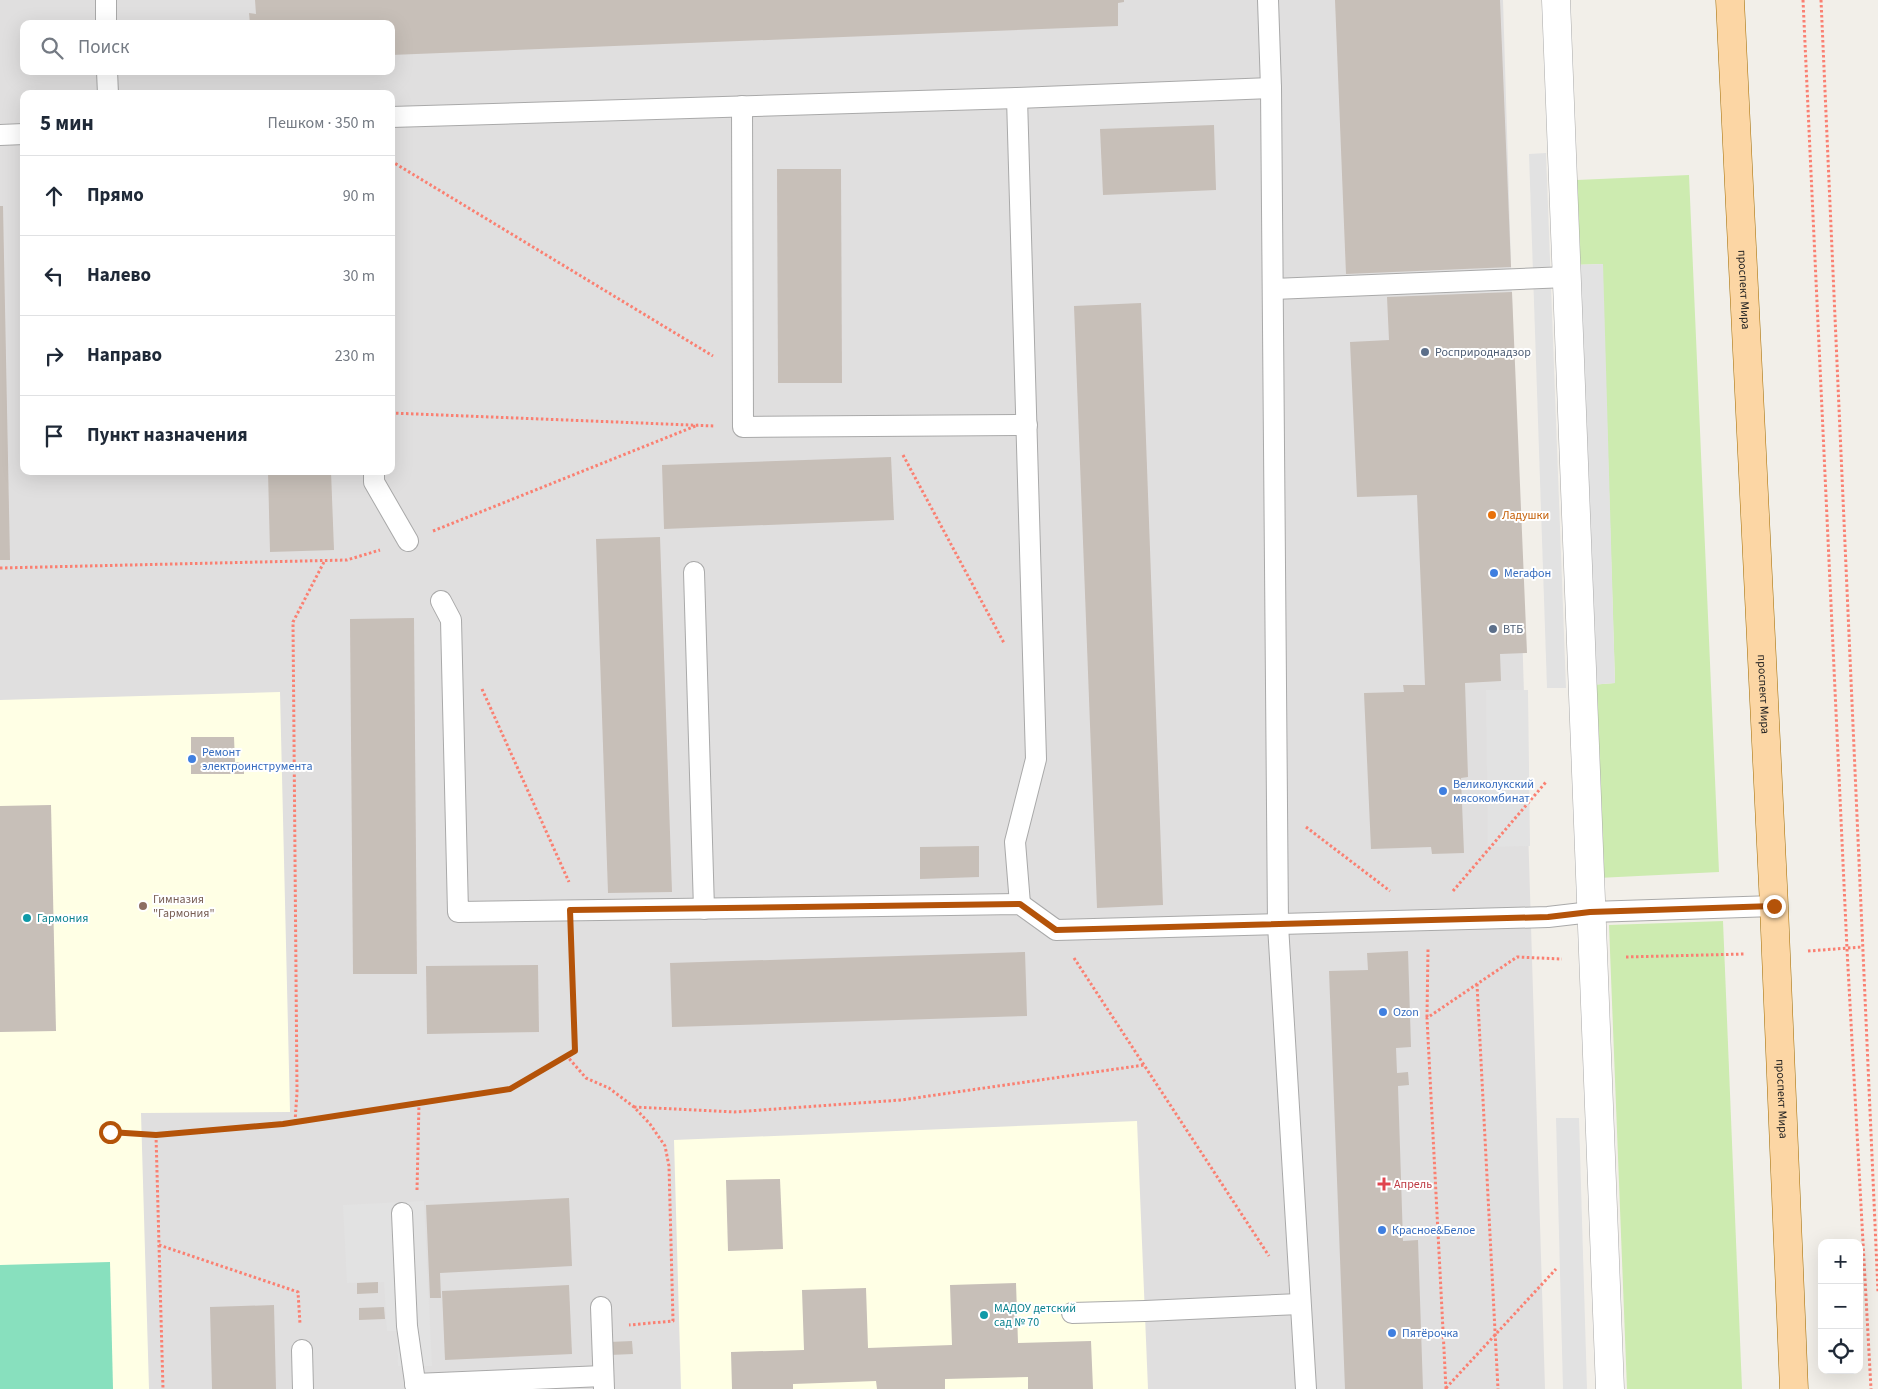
<!DOCTYPE html>
<html lang="ru">
<meta charset="utf-8">
<style>
:root{--surface:#fff;--page:#f2f2f3;--text:#1f2937;--muted:#747a83;--line:#e0e1e3}
body{margin:0;font-family:"Source Sans 3",sans-serif;background:var(--page);color:var(--text)}
.controls{position:absolute;right:15px;bottom:15px;display:grid;overflow:hidden;border-radius:10px;box-shadow:0 5px 20px #0002}
.controls button{width:45px;height:45px;display:grid;place-items:center;padding:0;border:0;border-bottom:1px solid var(--line);background:var(--surface);color:var(--text);font:25px sans-serif}
.stop{position:absolute;width:15px;height:15px;margin:-11px;border:4px solid #b45309;border-radius:50%;background:#fff}
.stop.end{background:#b45309;border-color:#fff;box-shadow:0 1px 5px #0008}
.list{margin:0;padding:0;list-style:none}
h2{display:flex;justify-content:space-between;align-items:center;height:65px;margin:0;padding:0 20px;font-size:21px}
h2 small{font-size:16px;font-weight:400;color:var(--muted)}
.list li{display:grid;grid-template-columns:32px 1fr auto;gap:15px;align-items:center;box-sizing:border-box;height:80px;padding:0 20px;border-top:1px solid var(--line)}
.list b{display:block;font-size:19px;white-space:nowrap}
.list em{font-size:16px;font-style:normal;color:var(--muted)}
.icon{flex:none;width:28px;height:28px;fill:none;stroke:currentColor;stroke-width:2;stroke-linecap:round;stroke-linejoin:round}
.map{position:relative;flex:none;width:1878px;height:1389px;overflow:hidden}
.search{position:absolute;background:var(--surface);box-shadow:0 5px 20px #0002;left:20px;top:20px;width:375px;height:55px;display:flex;align-items:center;gap:12px;box-sizing:border-box;padding:0 18px;border-radius:10px;color:var(--muted);font-size:19px}
.panel{position:absolute;background:var(--surface);box-shadow:0 5px 20px #0002;left:20px;top:90px;width:375px;height:385px;border-radius:10px}
.map>svg:first-child{display:block}
.residential{fill:#e0dfdf;fill-rule:evenodd}
.education{fill:#ffffe5}
.grass{fill:#cdebb0}
.pitch{fill:#88e0be}
.parking{fill:#e2e2e2}
.building{fill:#c7bfb8}
.lines{fill:none;stroke-linecap:round;stroke-linejoin:round}
.lane-casing{stroke:#a9a9a9;stroke-width:22}
.street-casing{stroke:#a9a9a9;stroke-width:29}
.primary-casing{stroke:#a06b00;stroke-width:29}
.path{stroke:#fa8072;stroke-width:3;stroke-dasharray:2.5 2.5;stroke-linecap:butt}
.lane{stroke:#fff;stroke-width:20}
.street{stroke:#fff;stroke-width:28}
.primary{stroke:#fcd6a4;stroke-width:28}
.route{stroke:#b45309;stroke-width:6}
.service-dot{fill:#5c6f8a;stroke:#fff;stroke-width:2}
.food-dot{fill:#e8710a;stroke:#fff;stroke-width:2}
.shop-dot{fill:#3f7fe0;stroke:#fff;stroke-width:2}
.education-dot{fill:#8d6e63;stroke:#fff;stroke-width:2}
.culture-dot{fill:#0f9aa8;stroke:#fff;stroke-width:2}
.health-dot{fill:#e0444e;stroke:#fff;stroke-width:2}
.labels{text-anchor:middle;stroke-width:4;stroke-linejoin:round;paint-order:stroke}
.street-label{font-size:12px;fill:#222;stroke:#fff}
.service-label{font-size:12px;fill:#4e5e75;stroke:#fff;text-anchor:start}
.food-label{font-size:12px;fill:#c56008;stroke:#fff;text-anchor:start}
.shop-label{font-size:12px;fill:#366cbe;stroke:#fff;text-anchor:start}
.education-label{font-size:12px;fill:#785e54;stroke:#fff;text-anchor:start}
.culture-label{font-size:12px;fill:#0d838f;stroke:#fff;text-anchor:start}
.health-label{font-size:12px;fill:#be3a42;stroke:#fff;text-anchor:start}
</style>
<div class="map">
<svg width="1878" height="1389" viewBox="0 0 1878 1389">
<rect width="100%" height="100%" fill="#f2efe9"/>
<path class="residential" d="M0 0H1503L1545 1389H0ZM24 24H391V71H24ZM24 94H391V471H24Z"/>
<g class="education">
<polygon points="280,692 290,1112 141,1113 149,1389 0,1389 0,700"/>
<polygon points="1137,1121 1148,1389 681,1389 674,1140"/>
</g>
<g class="grass">
<polygon points="1689,175 1719,872 1598,878 1590,685 1615,683 1602,264 1574,265 1577,180"/>
<polygon points="1723,921 1742,1389 1627,1389 1609,925"/>
</g>
<polygon class="pitch" points="110,1262 113,1389 0,1389 0,1265"/>
<g class="parking">
<polygon points="1546,153 1566,688 1547,688 1529,154"/>
<polygon points="1603,264 1615,683 1590,685 1574,265"/>
<polygon points="1486,690 1528,690 1530,846 1488,847"/>
<polygon points="1556,1118 1579,1118 1587,1389 1563,1389"/>
<polygon points="424,1201 432,1366 398,1366 397,1331 387,1331 384,1282 347,1283 343,1205"/>
</g>
<g class="building">
<polygon points="255,0 1124,0 1124,2 1118,3 1118,26 391,55 391,24 250,24 249,13 256,14"/>
<polygon points="1335,0 1500,0 1511,267 1346,274"/>
<polygon points="1214,125 1216,190 1103,195 1100,129"/>
<polygon points="777,169 841,169 842,383 778,383"/>
<polygon points="0,206 3,206 10,560 0,560"/>
<polygon points="1512,292 1527,653 1500,654 1501,681 1465,683 1468,777 1461,778 1464,853 1432,854 1431,847 1371,849 1364,693 1404,692 1403,685 1425,685 1417,495 1357,497 1350,342 1389,340 1387,297"/>
<polygon points="1141,303 1163,905 1097,908 1074,306"/>
<polygon points="891,457 894,520 664,529 662,465"/>
<polygon points="268,471 331,471 334,550 270,552"/>
<polygon points="660,537 672,892 608,893 596,539"/>
<polygon points="414,618 417,974 353,974 350,619"/>
<polygon points="191,737 234,737 235,762 244,763 244,774 191,774"/>
<polygon points="51,805 56,1031 0,1032 0,806"/>
<polygon points="979,846 979,877 920,879 920,847"/>
<polygon points="1408,951 1411,1047 1396,1048 1397,1073 1408,1072 1409,1085 1398,1086 1403,1241 1418,1240 1423,1389 1345,1389 1329,971 1368,970 1367,953"/>
<polygon points="1025,952 1027,1016 672,1027 670,963"/>
<polygon points="538,965 539,1032 427,1034 426,966"/>
<polygon points="780,1179 783,1249 728,1251 726,1180"/>
<polygon points="569,1198 572,1266 440,1273 441,1298 430,1298 426,1205"/>
<polygon points="378,1282 378,1293 357,1294 357,1283"/>
<polygon points="1016,1283 1018,1343 1091,1341 1093,1389 1028,1389 1028,1377 945,1379 945,1389 877,1389 876,1381 793,1384 793,1389 732,1389 731,1352 804,1350 802,1290 866,1288 868,1348 952,1345 950,1285"/>
<polygon points="569,1285 572,1354 445,1360 442,1291"/>
<polygon points="274,1305 276,1389 212,1389 210,1307"/>
<polygon points="384,1307 385,1319 359,1320 359,1308"/>
<polygon points="632,1341 633,1354 610,1355 609,1342"/>
</g>
<g class="lines">
<g class="lane-casing">
<g id="lane">
<polyline points="106,0 106,24"/>
<polyline points="1268,0 1271,88 1278,925 1306,1389"/>
<polyline points="107,71 108,94"/>
<polyline points="1017,98 1036,759 1015,842 1020,904"/>
<polyline points="742,106 743,427 1027,425"/>
<polyline points="391,117 1017,98 1271,88"/>
<polyline points="0,135 24,134"/>
<polyline points="1273,289 1567,277"/>
<polyline points="374,471 374,482 408,541"/>
<polyline points="694,572 704,909"/>
<polyline points="441,601 451,620 458,912 1020,904 1056,930 1548,917 1591,912 1774,906"/>
<polyline points="402,1213 407,1326 416,1389"/>
<polyline points="601,1307 604,1389"/>
<polyline points="1072,1313 1145,1311 1300,1304"/>
<polyline points="302,1350 303,1389"/>
<polyline points="415,1384 603,1376"/>
</g>
</g>
<g class="street-casing">
<polyline id="street" points="1556,0 1610,1389"/>
</g>
<g class="primary-casing">
<g id="primary">
<path id="s1" d="M1730 0 1774 906 1794 1389"/>
</g>
</g>
<g class="path">
<polyline points="1803,0 1847,949 1871,1389"/>
<polyline points="1821,0 1878,1292"/>
<polyline points="391,161 713,356"/>
<polyline points="391,413 715,426"/>
<polyline points="903,455 1004,643"/>
<polyline points="433,531 698,425"/>
<polyline points="0,568 347,560 380,550"/>
<polyline points="482,689 569,882"/>
<polyline points="1306,827 1390,891"/>
<polyline points="1453,891 1546,782"/>
<polyline points="1808,951 1862,947"/>
<polyline points="1626,957 1744,954"/>
<polyline points="1074,958 1269,1256"/>
<polyline points="1477,984 1498,1389"/>
<polyline points="1427,1017 1428,949"/>
<polyline points="566,1055 586,1078 609,1088 634,1107 650,1124 665,1146 669,1166 673,1321 629,1325"/>
<polyline points="634,1107 734,1112 901,1100 1144,1065"/>
<polyline points="295,1122 297,1092 293,622 325,560"/>
<polyline points="110,1132 156,1135 283,1124 510,1089 575,1051 571,938"/>
<polyline points="156,1135 159,1245 298,1292 300,1324"/>
<polyline points="417,1190 419,1103"/>
<polyline points="159,1245 163,1389"/>
<polyline points="1446,1388 1556,1269"/>
<polyline points="1446,1389 1427,1018 1517,957 1562,959"/>
</g>
<use href="#lane" class="lane"/>
<use href="#street" class="street"/>
<use href="#primary" class="primary"/>
</g>
<g class="lines">
<polyline class="route" points="110,1132 156,1135 283,1124 510,1089 575,1051 570,910 1020,904 1056,930 1548,917 1590,912 1774,906"/>
</g>
<g class="service-dot">
<circle cx="1425" cy="352" r="5"/>
<circle cx="1493" cy="629" r="5"/>
</g>
<circle class="food-dot" cx="1492" cy="515" r="5"/>
<g class="shop-dot">
<circle cx="1494" cy="573" r="5"/>
<circle cx="192" cy="759" r="5"/>
<circle cx="1443" cy="791" r="5"/>
<circle cx="1383" cy="1012" r="5"/>
<circle cx="1382" cy="1230" r="5"/>
<circle cx="1392" cy="1333" r="5"/>
</g>
<circle class="education-dot" cx="143" cy="906" r="5"/>
<g class="culture-dot">
<circle cx="27" cy="918" r="5"/>
<circle cx="984" cy="1315" r="5"/>
</g>
<path class="health-dot" d="M1381.5 1176.5h5v5h5v5h-5v5h-5v-5h-5v-5h5z"/>
<g class="labels">
<g class="street-label">
<text dy="4" stroke="none"><textPath href="#s1" startOffset="290">проспект Мира</textPath></text>
<text dy="4" stroke="none"><textPath href="#s1" startOffset="695">проспект Мира</textPath></text>
<text dy="4" stroke="none"><textPath href="#s1" startOffset="1100">проспект Мира</textPath></text>
</g>
<g class="service-label">
<text x="1435" y="356">Росприроднадзор</text>
<text x="1503" y="633">ВТБ</text>
</g>
<g class="food-label">
<text x="1502" y="519">Ладушки</text>
</g>
<g class="shop-label">
<text x="1504" y="577">Мегафон</text>
<text x="202" y="756">Ремонт<tspan x="202" dy="14">электроинструмента</tspan></text>
<text x="1453" y="788">Великолукский<tspan x="1453" dy="14">мясокомбинат</tspan></text>
<text x="1393" y="1016">Ozon</text>
<text x="1392" y="1234">Красное&amp;Белое</text>
<text x="1402" y="1337">Пятёрочка</text>
</g>
<g class="education-label">
<text x="153" y="903">Гимназия<tspan x="153" dy="14">"Гармония"</tspan></text>
</g>
<g class="culture-label">
<text x="37" y="922">Гармония</text>
<text x="994" y="1312">МАДОУ детский<tspan x="994" dy="14">сад № 70</tspan></text>
</g>
<g class="health-label">
<text x="1394" y="1188">Апрель</text>
</g>
</g>
</svg>
<div class="controls">
<button>+</button>
<button>−</button>
<button><svg class="icon" aria-label="locate" viewBox="0 0 24 24"><circle cx="12" cy="12" r="6"/><path d="M12 2v4M12 18v4M2 12h4M18 12h4"/></svg></button>
</div>
<div class="stop" style="left:110px;top:1132px"></div>
<div class="stop end" style="left:1774px;top:906px"></div>
<div class="search"><svg class="icon" aria-label="search" viewBox="0 0 24 24"><circle cx="10" cy="10" r="6"/><path d="M15 15l6 6"/></svg>Поиск</div>
<section class="panel">
<h2>5 мин<small>Пешком · 350 m</small></h2>
<ul class="list">
<li><svg class="icon" aria-label="ahead" viewBox="0 0 24 24"><path d="M12 20V5M6 11l6-6 6 6"/></svg><div><b>Прямо</b></div><em>90 m</em></li>
<li><svg class="icon" aria-label="left" viewBox="0 0 24 24"><path d="M17 20v-9H6M10 6l-5 5 5 5"/></svg><div><b>Налево</b></div><em>30 m</em></li>
<li><svg class="icon" aria-label="right" viewBox="0 0 24 24"><path d="M7 20v-9h11M14 6l5 5-5 5"/></svg><div><b>Направо</b></div><em>230 m</em></li>
<li><svg class="icon" aria-label="arrive" viewBox="0 0 24 24"><path d="M6 21V4h12l-3 4 3 4H6"/></svg><div><b>Пункт назначения</b></div></li>
</ul>
</section>
</div>
